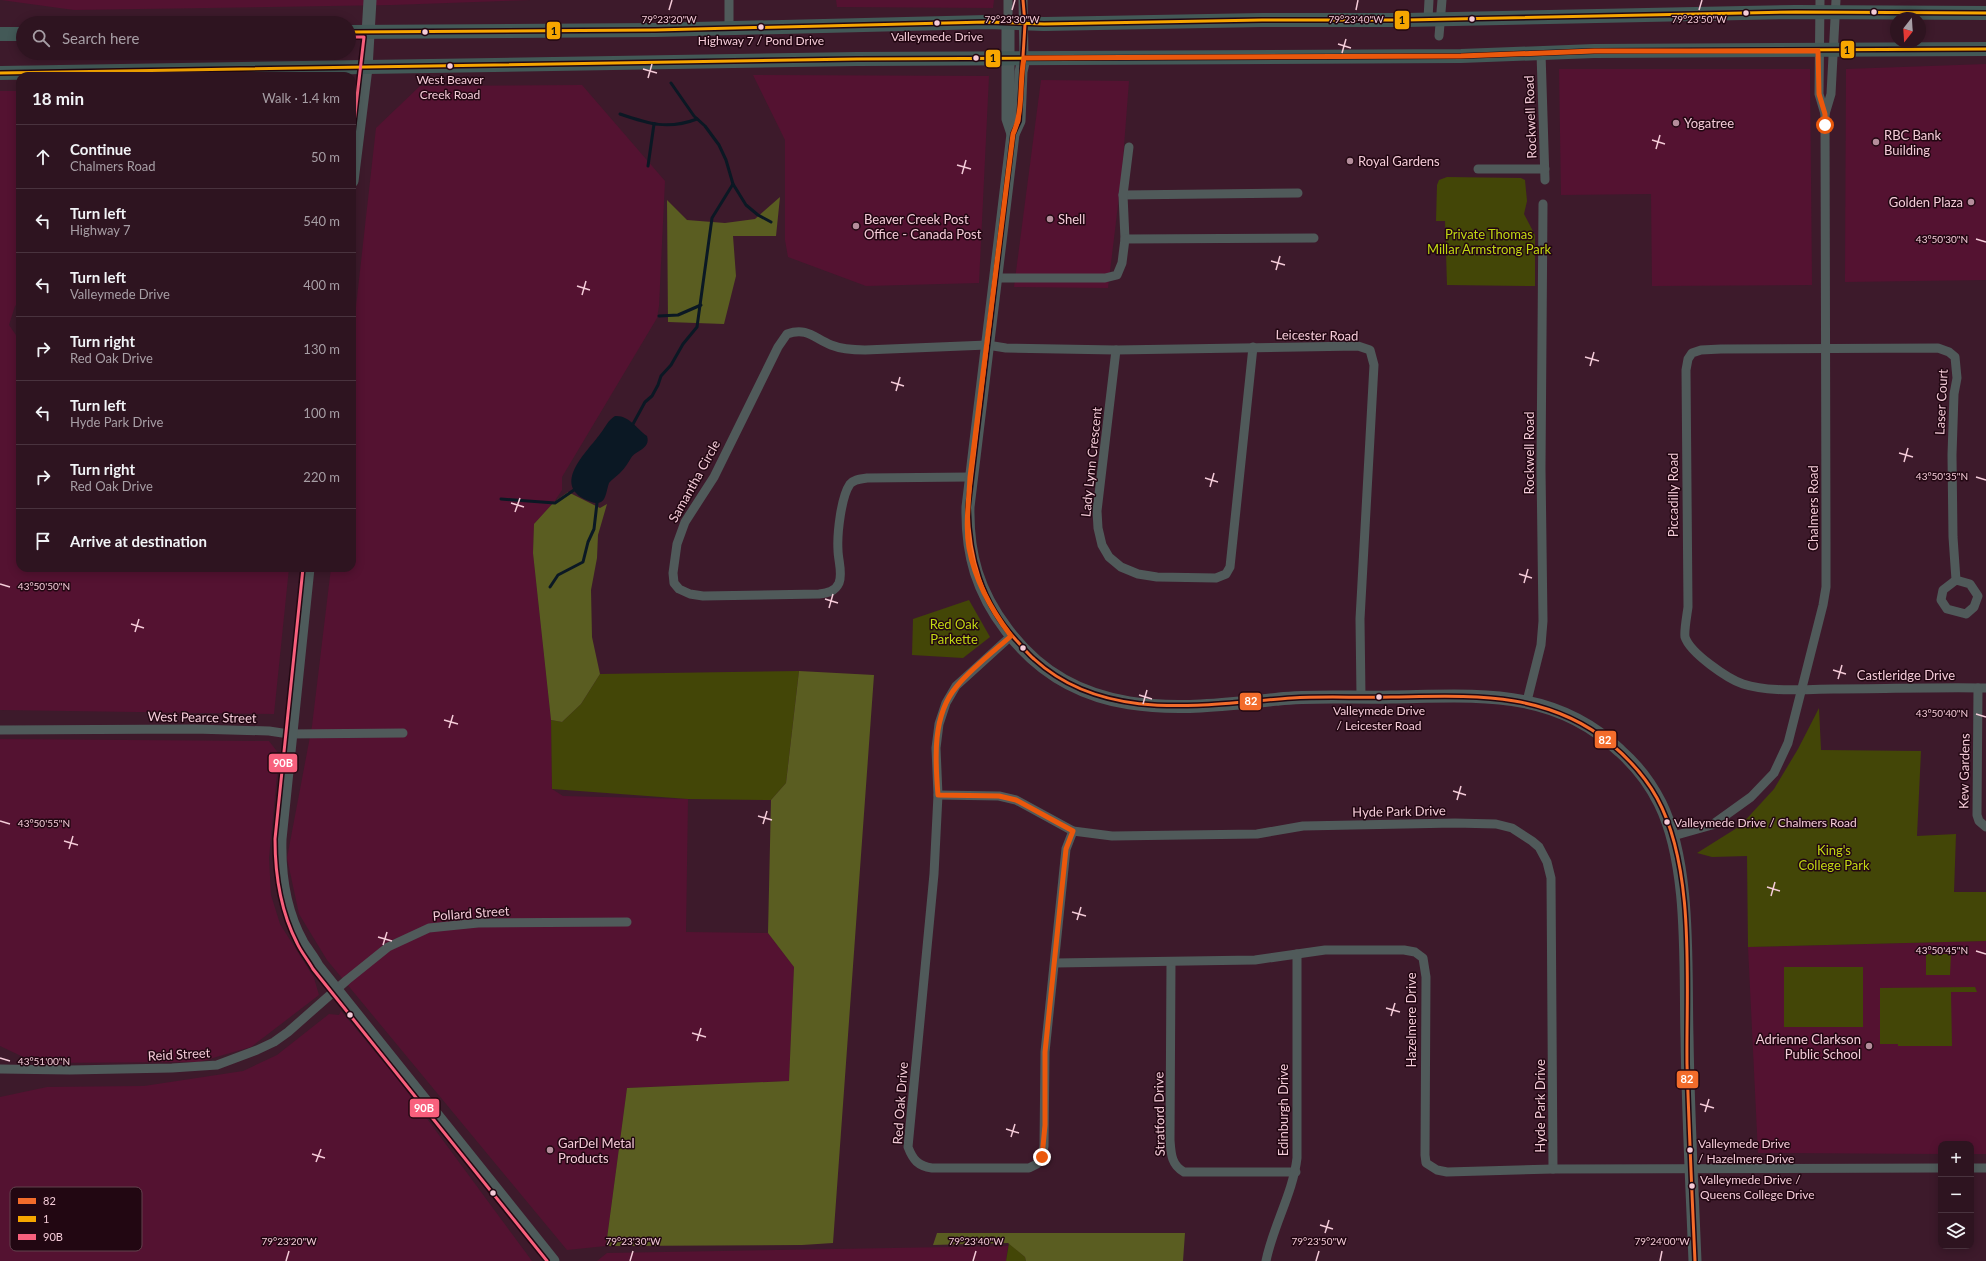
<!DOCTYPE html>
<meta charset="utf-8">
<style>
:root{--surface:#2e1420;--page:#3a212d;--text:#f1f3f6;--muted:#a79ea5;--line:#49333e}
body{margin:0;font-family:Lato,sans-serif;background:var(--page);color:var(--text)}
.controls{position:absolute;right:12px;bottom:12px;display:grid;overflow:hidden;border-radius:8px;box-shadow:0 2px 10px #0003}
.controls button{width:36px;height:36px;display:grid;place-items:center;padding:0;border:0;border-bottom:1px solid var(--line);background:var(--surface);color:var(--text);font:20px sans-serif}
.compass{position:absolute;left:1890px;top:12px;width:36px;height:36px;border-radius:50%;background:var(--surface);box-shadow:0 2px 10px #0003;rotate:197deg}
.stop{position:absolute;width:12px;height:12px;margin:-9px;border:3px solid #ea580c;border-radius:50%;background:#fff}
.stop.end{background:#ea580c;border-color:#fff;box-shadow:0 1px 4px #0008}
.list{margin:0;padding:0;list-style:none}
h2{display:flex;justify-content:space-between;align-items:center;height:52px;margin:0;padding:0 16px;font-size:17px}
h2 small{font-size:13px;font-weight:400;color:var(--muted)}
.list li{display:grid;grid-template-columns:26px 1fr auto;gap:12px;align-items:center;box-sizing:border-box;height:64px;padding:0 16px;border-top:1px solid var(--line)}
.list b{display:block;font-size:15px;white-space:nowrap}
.list p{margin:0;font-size:13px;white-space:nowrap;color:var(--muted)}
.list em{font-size:13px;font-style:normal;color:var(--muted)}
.icon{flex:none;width:22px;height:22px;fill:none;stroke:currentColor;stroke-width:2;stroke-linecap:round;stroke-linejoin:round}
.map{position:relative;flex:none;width:1986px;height:1261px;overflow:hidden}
.search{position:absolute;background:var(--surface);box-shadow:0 2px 10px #0003;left:16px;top:16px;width:340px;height:44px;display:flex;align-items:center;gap:10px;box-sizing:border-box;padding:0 14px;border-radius:22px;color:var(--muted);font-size:15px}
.panel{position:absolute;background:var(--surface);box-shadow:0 2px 10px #0003;left:16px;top:72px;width:340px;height:500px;border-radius:12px}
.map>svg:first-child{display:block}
.built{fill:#541231}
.green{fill:#434607}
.forest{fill:#5a5d21}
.water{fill:#0b1824}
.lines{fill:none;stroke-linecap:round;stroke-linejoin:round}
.stream{stroke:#0b1824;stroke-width:3}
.street{stroke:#505a5a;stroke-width:9}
.secondary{stroke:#4e5b5b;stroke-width:13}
.primary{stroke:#435957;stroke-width:14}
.bus-1-casing{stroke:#220712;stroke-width:6}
.bus-2-casing{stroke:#220712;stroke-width:6}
.bus-3-casing{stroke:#220712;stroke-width:6}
.bus-1{stroke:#f36c2b;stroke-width:3}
.bus-2{stroke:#f7a600;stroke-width:3}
.bus-3{stroke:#f8607d;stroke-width:3}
.route{stroke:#ea580c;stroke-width:5}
.ticks{fill:none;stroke:#f4cbd8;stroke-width:1.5}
.bus-dot{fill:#f4cbd8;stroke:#220712;stroke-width:1.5}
.poi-dot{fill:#b48d9b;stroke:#220712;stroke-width:1.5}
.labels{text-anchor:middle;stroke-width:3;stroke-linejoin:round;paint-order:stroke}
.bus-label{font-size:12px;fill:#f4cbd8;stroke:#220712}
.street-label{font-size:13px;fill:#f4cbd8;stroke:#220712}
.poi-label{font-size:13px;fill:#f4cbd8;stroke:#220712;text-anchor:start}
.park-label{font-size:13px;fill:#c2d812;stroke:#220712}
.key{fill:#220712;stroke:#61424d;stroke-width:1}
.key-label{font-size:11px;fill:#f4cbd8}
.ticks-label{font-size:10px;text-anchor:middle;fill:#f4cbd8;stroke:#220712;stroke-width:3;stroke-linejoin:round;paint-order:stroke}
.line-badge{stroke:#220712;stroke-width:1.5}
.badge-label{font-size:11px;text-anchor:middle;font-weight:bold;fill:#fff}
.pale-badge-label{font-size:11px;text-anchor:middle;font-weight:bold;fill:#111}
</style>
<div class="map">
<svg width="1986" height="1261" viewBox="0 0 1986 1261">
<rect width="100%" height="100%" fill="#3d1a2b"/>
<g class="built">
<polygon points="1,0 531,0 392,5 74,10"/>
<polygon points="836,0 994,0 993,8 837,7"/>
<polygon points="1986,64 1986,280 1845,282 1846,69"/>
<polygon points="1559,69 1810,69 1812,285 1652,286 1651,194 1561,195"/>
<polygon points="753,75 989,76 979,283 866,286 788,257 785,240 785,140"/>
<polygon points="1041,80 1129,81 1122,172 1108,288 1014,287"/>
<polygon points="582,85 665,181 659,306 657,318 562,477 562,490 554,502 534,524 533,553 551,720 552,789 563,796 688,799 686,932 768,933 794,967 789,1081 627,1088 606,1246 567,1250 327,960 299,914 287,858 312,726 331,568 352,568 352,342 376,128 420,86"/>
<polygon points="0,91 20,91 20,302 15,306 9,325 20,341 20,568 289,568 274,714 0,710"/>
<polygon points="0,739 269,741 279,754 269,858 271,895 280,924 314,978 319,995 251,1047 199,1062 36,1063 0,1046"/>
<polygon points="1986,941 1986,1154 1971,1154 1971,1144 1941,1144 1941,1154 1758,1153 1748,947"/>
<polygon points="341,1011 397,1078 532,1261 0,1261 0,1097 47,1087 144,1086 243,1071 277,1055 329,1014 339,1015"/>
<polygon points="1008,1246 1006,1261 597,1261 607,1253"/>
</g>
<g class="green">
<polygon points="1447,177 1521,178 1525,180 1527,201 1524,214 1535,235 1535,286 1447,285 1445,221 1436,221 1437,185 1439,180"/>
<polygon points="969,600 990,637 963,658 912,655 913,619"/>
<polygon points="799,671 786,783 771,800 688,799 552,789 551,720 562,722 581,704 600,674"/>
<polygon points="1819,708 1821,750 1921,751 1917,836 1956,834 1954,892 1986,892 1986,941 1748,947 1747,856 1712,857 1697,853 1740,826 1774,789 1798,749"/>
<polygon points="1926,954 1951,954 1950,975 1926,975"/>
<rect x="1784" y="967" width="79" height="60"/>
<polygon points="1975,987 1977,992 1951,992 1952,1046 1898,1046 1898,1044 1880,1044 1880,988"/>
<polygon points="1009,1243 1025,1257 1026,1261 1006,1261"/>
</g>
<g class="forest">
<polygon points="780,197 776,236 733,236 736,276 724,324 668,322 667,200 687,220 725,223 755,219"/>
<polygon points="568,492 600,508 607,504 598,535 597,558 591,590 592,637 600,674 581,704 562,722 551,720 533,553 534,524 554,502"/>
<polygon points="799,671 874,675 833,1243 802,1245 606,1246 627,1088 789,1081 794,967 768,933 771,800 786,783"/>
<polygon points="937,1233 1185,1233 1183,1261 1026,1261 1025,1257 1008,1243 933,1245"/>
</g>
<path class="water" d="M615 416C629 415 637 429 647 436 651 449 636 450 631 458 628 463 625 468 620 473 617 476 612 479 609 483 607 488 606 500 601 502 596 505 589 501 584 499 553 482 588 451 600 434 605 428 608 420 615 416Z"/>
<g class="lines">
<g class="stream">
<polyline points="671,83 694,116 705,126 719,145 726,160 733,184 746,205 758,215 771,222"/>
<path d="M620 114C649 124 668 130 697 119"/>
<polyline points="648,166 654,124"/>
<polyline points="659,316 678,315 701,305"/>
<polyline points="633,424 645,402 652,396 658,385 661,376 671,365 683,344 697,327 712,218 733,184"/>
<polyline points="501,499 555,503 574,490"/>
<polyline points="550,587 558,575 583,562 588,542 594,529 597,503"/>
</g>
<g class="street">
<polyline points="729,0 729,29"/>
<polyline points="1023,0 1024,58"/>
<polyline points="1820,0 1819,94 1825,114"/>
<polyline points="1428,19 1429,0"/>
<polyline points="1008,23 1008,0"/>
<polyline points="1439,36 1442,0"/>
<polyline points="1541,53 1545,180"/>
<polyline points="1478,169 1545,169"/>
<polyline points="1123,195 1298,193"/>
<polyline points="1125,239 1123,195 1129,147"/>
<polyline points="995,278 1105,278 1117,275 1122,263 1125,239 1314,238"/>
<polyline points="1116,350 1097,511 1098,528 1102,545 1109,557 1121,567 1138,574 1157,577 1216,578 1226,574 1230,567 1253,347"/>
<path d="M970 477 867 478C861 479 854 479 850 484 841 497 837 534 838 550 838 560 843 573 839 583 835 592 827 593 819 594L703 596 690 594 679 589 674 583 673 573 677 544 685 522 714 477 778 347 787 334C807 327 814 338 831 345 841 349 854 350 865 350L987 345 1006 348 1116 350 1358 346 1370 350 1374 365 1360 619 1361 697"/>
<path d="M1956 580 1970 584 1978 596 1974 607 1966 614 1947 609 1941 600 1943 590 1956 580 1953 537 1952 455 1954 394 1957 378 1955 357 1949 352 1938 348 1721 349 1701 350 1692 353 1688 359 1686 370 1688 607C1687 615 1684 630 1685 637 1690 653 1728 679 1743 684 1771 693 1805 689 1834 689 1885 689 1935 687 1986 688"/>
<path d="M1011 636 956 686 946 703 939 724 936 748 938 795 934 874 908 1147C913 1160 918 1166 932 1168H1029L1037 1164 1042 1157 1044 1146 1045 1052 1066 849 1073 831"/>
<polyline points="1978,688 1977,815 1979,821 1986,827"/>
<polyline points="1527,701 1541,645 1543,621 1541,468 1543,204"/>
<polyline points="0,730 194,729 269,731 289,734 403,733"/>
<polyline points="938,795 999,796 1016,800 1073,831 1112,836 1257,834 1303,826 1455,823 1496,824 1512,828 1532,841 1539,847 1547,862 1551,878 1553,1169"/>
<polyline points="1673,836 1712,825 1751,797 1774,773 1788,743 1823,605 1826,587 1826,542 1825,114 1831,94 1836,0"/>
<path d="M1171 962 1170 1140C1171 1153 1171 1165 1184 1172H1296"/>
<polyline points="1055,963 1255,960 1325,950 1404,950 1415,952 1423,958 1426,977 1425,1155 1426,1163 1437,1170 1447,1172 1553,1169 1941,1168"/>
<polyline points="0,1069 70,1070 172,1068 217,1065 257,1050 274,1042 288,1032 347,980 388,947 429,928 478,923 627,922"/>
<polyline points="1971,1168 1986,1168"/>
<path d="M1266 1261C1273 1226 1293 1193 1297 1158V954"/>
</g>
<g class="secondary">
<polyline points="1008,23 1008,119 1013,134"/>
<path d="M1024 58 1021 72 1019 121 1013 134 968 507C967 555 978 592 1007 630 1076 722 1177 710 1279 699 1315 695 1354 698 1391 697 1476 696 1554 687 1620 751 1637 766 1650 783 1660 803 1691 865 1685 967 1687 1037 1688 1112 1692 1186 1695 1261"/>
<polyline points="352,181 366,68 370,0"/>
<path d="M308 568 280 839C279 875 284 911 302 943 307 951 313 958 317 966L553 1261"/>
</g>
<g class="primary">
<polyline points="349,32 655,30 987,22 1044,24 1262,20 1406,20 1796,12 1986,13"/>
<polyline points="0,34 23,34"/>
<polyline points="0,73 857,59 1461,56 1594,51 1986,49"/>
</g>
<g class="bus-1-casing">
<path id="bus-1" d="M1023 0 1025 24 1019 121 1013 134 968 507C969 557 981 602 1016 640 1022 646 1027 653 1034 659 1105 724 1205 704 1292 698 1325 696 1358 698 1391 697 1470 696 1545 690 1610 743 1629 759 1645 776 1657 798 1696 869 1686 984 1687 1064 1689 1129 1692 1195 1695 1261"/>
</g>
<g class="bus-2-casing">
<g id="bus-2">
<polyline points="349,32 655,30 987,22 1044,24 1262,20 1406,20 1796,12 1986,13"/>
<polyline points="0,73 857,59 1461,56 1594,51 1986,49"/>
</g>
</g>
<g class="bus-3-casing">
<g id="bus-3">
<polyline points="349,37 364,37 352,140"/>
<path d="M303 568 275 839C275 876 280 910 297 943 301 952 308 960 313 969L547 1261"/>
</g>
</g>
<use href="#bus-1" class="bus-1"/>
<use href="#bus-2" class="bus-2"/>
<use href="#bus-3" class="bus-3"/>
</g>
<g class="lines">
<path class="route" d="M1042 1157 1045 1125V1052L1066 849 1073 831 1016 800 999 796 938 795C935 759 932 715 957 686 973 667 993 652 1011 636 992 611 975 580 969 548 965 525 969 500 970 477L1013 134C1024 110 1019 83 1024 58L1461 56 1594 51H1818L1819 94 1825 114V125"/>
</g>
<path class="ticks" d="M669 10 672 0M1012 10 1015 0M1356 10 1358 0M1699 10 1702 0M1338 44 1351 48M1342 53 1346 39M643 69 657 73M648 78 652 64M1652 140 1665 144M1656 149 1660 135M957 165 971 169M962 174 966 160M1976 239 1986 242M1271 261 1285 265M1276 270 1280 256M577 286 590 290M582 295 586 281M1585 357 1599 361M1590 366 1594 352M891 382 904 386M896 391 900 377M1899 453 1913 457M1904 462 1908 448M1976 477 1986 480M1205 478 1218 482M1210 487 1214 473M511 503 524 507M515 512 520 498M1519 574 1532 578M1524 583 1528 569M0 584 10 587M825 599 838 603M829 608 833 594M131 624 144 628M135 632 139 619M1833 670 1846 674M1838 679 1842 665M1139 695 1152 699M1143 704 1147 690M1976 714 1986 717M444 720 458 724M449 728 453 715M1453 791 1466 795M1457 800 1461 786M758 816 772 820M0 821 10 824M763 824 767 811M64 841 78 845M69 849 73 836M1767 887 1780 891M1771 896 1775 882M1072 912 1086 916M1077 920 1081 907M378 937 392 941M383 945 387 932M1976 951 1986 954M1386 1008 1400 1012M1391 1016 1395 1003M692 1033 706 1037M697 1041 701 1028M0 1058 10 1061M1700 1104 1714 1108M1705 1112 1709 1099M1006 1129 1019 1133M1011 1137 1015 1124M312 1154 325 1158M316 1162 321 1149M1320 1225 1333 1229M1325 1233 1329 1220M286 1261 289 1251M630 1261 633 1251M973 1261 976 1251M1316 1261 1319 1251M1660 1261 1662 1251"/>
<g class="bus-dot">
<circle cx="1874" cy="12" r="3.5"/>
<circle cx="1746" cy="13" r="3.5"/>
<circle cx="1472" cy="19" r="3.5"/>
<circle cx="937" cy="23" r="3.5"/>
<circle cx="761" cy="27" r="3.5"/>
<circle cx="425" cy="32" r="3.5"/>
<circle cx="976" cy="58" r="3.5"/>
<circle cx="450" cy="66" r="3.5"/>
<circle cx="1023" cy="648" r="3.5"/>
<circle cx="1379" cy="697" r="3.5"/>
<circle cx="1667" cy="822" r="3.5"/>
<circle cx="350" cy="1015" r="3.5"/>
<circle cx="1690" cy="1150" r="3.5"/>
<circle cx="1692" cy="1186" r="3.5"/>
<circle cx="493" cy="1193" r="3.5"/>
</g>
<g class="poi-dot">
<circle cx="1676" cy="123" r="4"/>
<circle cx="1876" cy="142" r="4"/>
<circle cx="1350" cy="161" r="4"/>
<circle cx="1971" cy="202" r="4"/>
<circle cx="1050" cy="219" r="4"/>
<circle cx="856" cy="226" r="4"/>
<circle cx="1869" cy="1046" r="4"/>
<circle cx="550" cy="1150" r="4"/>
</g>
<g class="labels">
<g class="bus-label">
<text x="937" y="41">Valleymede Drive</text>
<text x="761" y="45">Highway 7 / Pond Drive</text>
<text x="450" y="84">West Beaver<tspan x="450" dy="15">Creek Road</tspan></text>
<text x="1379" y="715">Valleymede Drive<tspan x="1379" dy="15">/ Leicester Road</tspan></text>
<text x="1674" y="827" text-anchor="start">Valleymede Drive / Chalmers Road</text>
<text x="1698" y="1148" text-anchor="start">Valleymede Drive<tspan x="1698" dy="15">/ Hazelmere Drive</tspan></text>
<text x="1700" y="1184" text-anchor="start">Valleymede Drive /<tspan x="1700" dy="15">Queens College Drive</tspan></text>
</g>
<g class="street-label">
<text transform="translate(1530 117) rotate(-92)" y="5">Rockwell Road</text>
<text transform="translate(1317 335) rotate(1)" y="5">Leicester Road</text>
<text transform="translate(1941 402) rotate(-87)" y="5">Laser Court</text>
<text transform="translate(1529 453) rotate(-90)" y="5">Rockwell Road</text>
<text transform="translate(1091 462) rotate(-84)" y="5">Lady Lynn Crescent</text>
<text transform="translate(694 481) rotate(-61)" y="5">Samantha Circle</text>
<text transform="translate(1673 495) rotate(-90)" y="5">Piccadilly Road</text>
<text transform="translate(1813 508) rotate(-90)" y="5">Chalmers Road</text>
<text x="1906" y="680">Castleridge Drive</text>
<text transform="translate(202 717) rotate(1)" y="5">West Pearce Street</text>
<text transform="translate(1964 771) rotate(-89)" y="5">Kew Gardens</text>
<text transform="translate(1399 811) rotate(-1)" y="5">Hyde Park Drive</text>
<text transform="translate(471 913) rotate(-4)" y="5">Pollard Street</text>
<text transform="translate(1411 1020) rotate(-90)" y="5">Hazelmere Drive</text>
<text transform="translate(179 1054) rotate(-3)" y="5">Reid Street</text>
<text transform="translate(900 1103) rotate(-86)" y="5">Red Oak Drive</text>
<text transform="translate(1540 1106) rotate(-90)" y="5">Hyde Park Drive</text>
<text transform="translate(1283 1110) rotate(-90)" y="5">Edinburgh Drive</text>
<text transform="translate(1159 1114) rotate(-91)" y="5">Stratford Drive</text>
</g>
<g class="poi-label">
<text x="1684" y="128">Yogatree</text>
<text x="1884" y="140">RBC Bank<tspan x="1884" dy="15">Building</tspan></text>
<text x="1358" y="166">Royal Gardens</text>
<text x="1963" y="207" text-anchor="end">Golden Plaza</text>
<text x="864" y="224">Beaver Creek Post<tspan x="864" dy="15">Office - Canada Post</tspan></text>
<text x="1058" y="224">Shell</text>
<text x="1861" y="1044" text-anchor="end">Adrienne Clarkson<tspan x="1861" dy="15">Public School</tspan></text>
<text x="558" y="1148">GarDel Metal<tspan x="558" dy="15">Products</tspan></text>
</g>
<g class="park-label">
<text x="1489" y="239">Private Thomas<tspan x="1489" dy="15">Millar Armstrong Park</tspan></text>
<text x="954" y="629">Red Oak<tspan x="954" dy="15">Parkette</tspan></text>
<text x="1834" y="855">King's<tspan x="1834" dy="15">College Park</tspan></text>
</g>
</g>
<rect x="10" y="1187" width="132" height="64" rx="6" class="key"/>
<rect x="18" y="1198" width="18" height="6" fill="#f36c2b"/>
<rect x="18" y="1216" width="18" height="6" fill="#f7a600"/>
<rect x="18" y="1234" width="18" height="6" fill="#f8607d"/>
<g class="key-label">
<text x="43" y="1205">82</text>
<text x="43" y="1223">1</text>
<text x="43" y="1241">90B</text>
</g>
<g class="ticks-label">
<text x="669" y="23">79°23'20"W</text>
<text x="1012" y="23">79°23'30"W</text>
<text x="1356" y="23">79°23'40"W</text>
<text x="1699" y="23">79°23'50"W</text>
<text x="1942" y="243">43°50'30"N</text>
<text x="1942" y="480">43°50'35"N</text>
<text x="44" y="590">43°50'50"N</text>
<text x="1942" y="717">43°50'40"N</text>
<text x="44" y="827">43°50'55"N</text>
<text x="1942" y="954">43°50'45"N</text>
<text x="44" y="1065">43°51'00"N</text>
<text x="289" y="1245">79°23'20"W</text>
<text x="633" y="1245">79°23'30"W</text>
<text x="976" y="1245">79°23'40"W</text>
<text x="1319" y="1245">79°23'50"W</text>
<text x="1662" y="1245">79°24'00"W</text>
</g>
<g class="line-badge">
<rect x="1394" y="10" width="16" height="20" rx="4" fill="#f7a600"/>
<rect x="546" y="21" width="15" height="19" rx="4" fill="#f7a600"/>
<rect x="1840" y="40" width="15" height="19" rx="4" fill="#f7a600"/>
<rect x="985" y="49" width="16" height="19" rx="4" fill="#f7a600"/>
<rect x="1239" y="692" width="23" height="19" rx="4" fill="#f36c2b"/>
<rect x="1594" y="730" width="23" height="19" rx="4" fill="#f36c2b"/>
<rect x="268" y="753" width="30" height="20" rx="4" fill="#f8607d"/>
<rect x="1676" y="1070" width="23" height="19" rx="4" fill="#f36c2b"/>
<rect x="409" y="1098" width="31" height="20" rx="4" fill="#f8607d"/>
</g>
<g class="badge-label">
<text x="1251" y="705">82</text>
<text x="1605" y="744">82</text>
<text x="283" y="767">90B</text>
<text x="1687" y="1083">82</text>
<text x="424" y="1112">90B</text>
</g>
<g class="pale-badge-label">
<text x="1402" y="24">1</text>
<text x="554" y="35">1</text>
<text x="1847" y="54">1</text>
<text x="993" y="62">1</text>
</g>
</svg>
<div class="controls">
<button>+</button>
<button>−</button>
<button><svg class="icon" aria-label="layers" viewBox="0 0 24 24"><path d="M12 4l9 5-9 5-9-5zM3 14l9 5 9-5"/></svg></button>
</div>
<svg class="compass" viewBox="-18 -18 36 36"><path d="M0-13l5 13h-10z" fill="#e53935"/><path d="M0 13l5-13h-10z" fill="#a79ea5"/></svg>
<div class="stop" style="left:1825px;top:125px"></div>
<div class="stop end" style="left:1042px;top:1157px"></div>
<div class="search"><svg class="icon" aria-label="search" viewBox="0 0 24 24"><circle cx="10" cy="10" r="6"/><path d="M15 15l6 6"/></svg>Search here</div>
<section class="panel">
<h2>18 min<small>Walk · 1.4 km</small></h2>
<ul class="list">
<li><svg class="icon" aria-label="ahead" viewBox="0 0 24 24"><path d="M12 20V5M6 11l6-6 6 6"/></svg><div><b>Continue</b><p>Chalmers Road</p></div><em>50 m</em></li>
<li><svg class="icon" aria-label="left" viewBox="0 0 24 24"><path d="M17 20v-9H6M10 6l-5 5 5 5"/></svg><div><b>Turn left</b><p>Highway 7</p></div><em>540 m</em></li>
<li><svg class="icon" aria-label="left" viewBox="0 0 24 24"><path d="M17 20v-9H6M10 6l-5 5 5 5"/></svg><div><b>Turn left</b><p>Valleymede Drive</p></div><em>400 m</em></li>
<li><svg class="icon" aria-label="right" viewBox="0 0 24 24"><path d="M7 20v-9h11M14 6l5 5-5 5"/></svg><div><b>Turn right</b><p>Red Oak Drive</p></div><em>130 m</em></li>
<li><svg class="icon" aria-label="left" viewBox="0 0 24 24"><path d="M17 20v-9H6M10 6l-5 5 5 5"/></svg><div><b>Turn left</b><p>Hyde Park Drive</p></div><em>100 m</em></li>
<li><svg class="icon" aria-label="right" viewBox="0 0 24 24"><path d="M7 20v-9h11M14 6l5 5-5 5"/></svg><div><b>Turn right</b><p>Red Oak Drive</p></div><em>220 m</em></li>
<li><svg class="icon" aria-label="arrive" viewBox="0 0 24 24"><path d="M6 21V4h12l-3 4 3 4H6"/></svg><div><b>Arrive at destination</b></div></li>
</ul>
</section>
</div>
